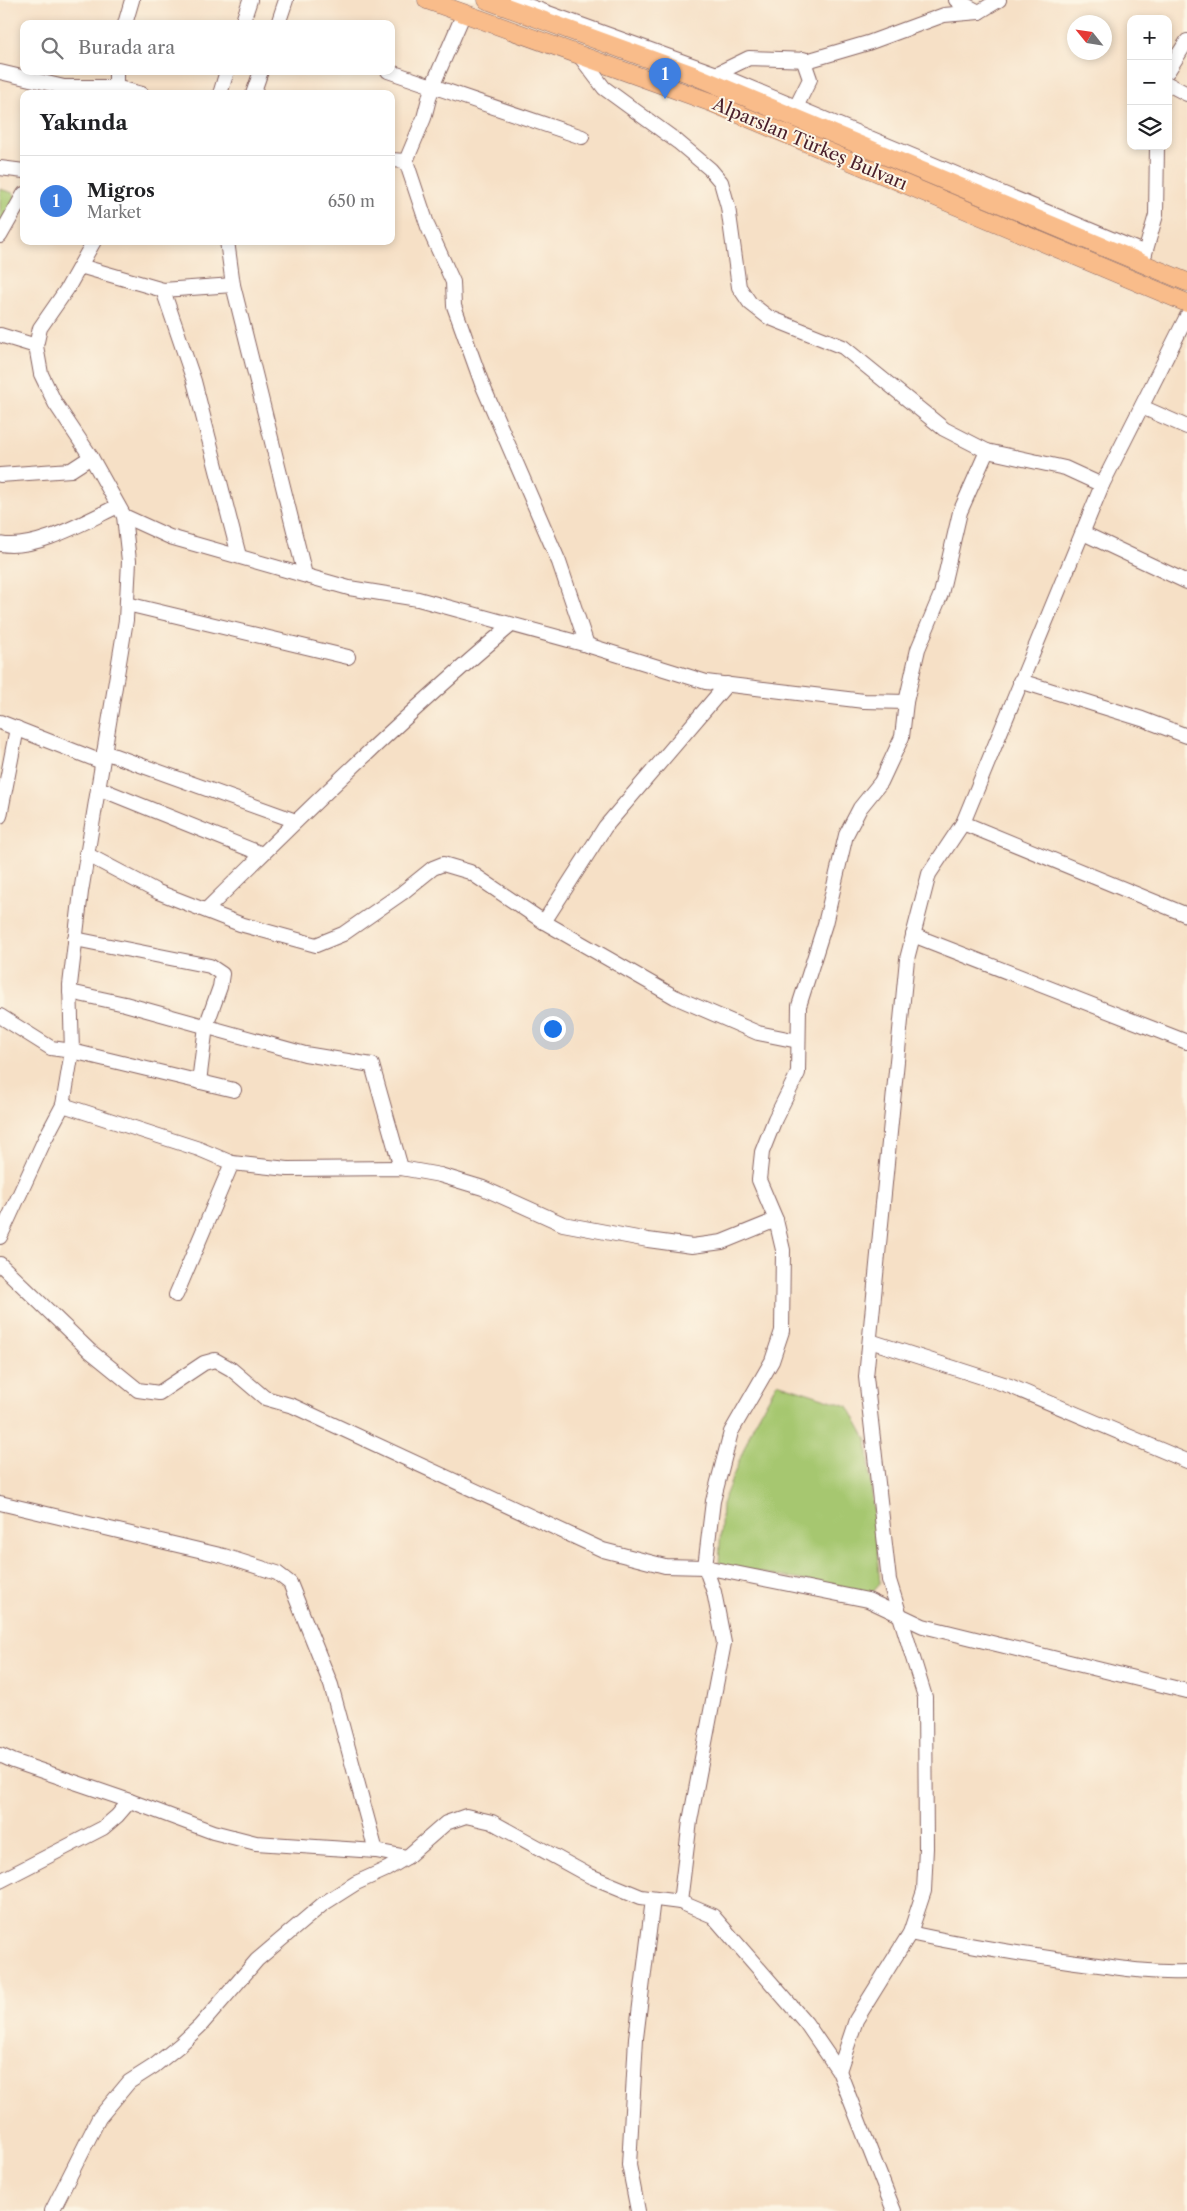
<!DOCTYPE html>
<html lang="tr">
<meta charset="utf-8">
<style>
:root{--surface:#fff;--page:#f6f6f6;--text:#202124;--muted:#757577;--line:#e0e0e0;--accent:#0f766e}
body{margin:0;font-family:"Libre Caslon Text",serif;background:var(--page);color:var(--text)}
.controls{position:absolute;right:15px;top:15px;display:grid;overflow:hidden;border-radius:10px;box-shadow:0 2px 8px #0003}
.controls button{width:45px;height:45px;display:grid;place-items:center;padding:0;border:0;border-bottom:1px solid var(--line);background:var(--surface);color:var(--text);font:25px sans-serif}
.compass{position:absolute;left:1067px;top:15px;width:45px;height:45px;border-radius:50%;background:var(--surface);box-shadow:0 2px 8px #0003;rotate:300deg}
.you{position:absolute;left:552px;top:1028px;width:18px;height:18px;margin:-12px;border:4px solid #fff;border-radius:50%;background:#1a73e8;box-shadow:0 0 0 8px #1a73e833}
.badge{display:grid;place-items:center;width:32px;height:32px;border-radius:50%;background:var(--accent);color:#fff;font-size:16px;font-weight:700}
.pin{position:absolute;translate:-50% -41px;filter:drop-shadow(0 1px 2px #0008)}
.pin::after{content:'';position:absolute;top:26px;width:18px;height:15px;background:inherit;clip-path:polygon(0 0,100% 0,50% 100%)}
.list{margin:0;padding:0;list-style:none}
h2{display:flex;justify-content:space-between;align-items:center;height:65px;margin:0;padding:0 20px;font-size:21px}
h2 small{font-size:16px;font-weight:400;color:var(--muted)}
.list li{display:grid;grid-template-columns:32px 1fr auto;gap:15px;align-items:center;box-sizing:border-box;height:90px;padding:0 20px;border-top:1px solid var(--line)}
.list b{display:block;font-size:19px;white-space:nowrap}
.list p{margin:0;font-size:16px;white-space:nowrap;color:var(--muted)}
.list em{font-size:16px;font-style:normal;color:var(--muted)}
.icon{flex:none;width:28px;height:28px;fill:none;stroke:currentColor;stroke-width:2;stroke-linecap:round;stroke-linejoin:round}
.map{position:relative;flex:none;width:1187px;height:2211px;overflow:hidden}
.search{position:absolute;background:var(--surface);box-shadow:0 2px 8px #0003;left:20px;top:20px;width:375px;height:55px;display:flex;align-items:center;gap:12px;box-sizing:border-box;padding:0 18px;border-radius:10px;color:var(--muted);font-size:19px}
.panel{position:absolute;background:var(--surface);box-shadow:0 2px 8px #0003;left:20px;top:90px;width:375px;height:155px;border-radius:10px}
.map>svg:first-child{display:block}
.green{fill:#a6c76f;stroke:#78734d}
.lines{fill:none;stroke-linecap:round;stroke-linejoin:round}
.minor-casing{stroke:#866361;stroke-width:16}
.major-casing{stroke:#866361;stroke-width:19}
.minor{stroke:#fff;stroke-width:14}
.major{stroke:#f9bc8a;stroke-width:18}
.labels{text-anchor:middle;stroke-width:4;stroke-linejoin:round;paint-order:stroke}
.street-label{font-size:18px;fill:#4a1f2b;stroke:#fcf5e5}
</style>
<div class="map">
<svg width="1187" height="2211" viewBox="0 0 1187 2211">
<rect width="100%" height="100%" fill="#fcf5e5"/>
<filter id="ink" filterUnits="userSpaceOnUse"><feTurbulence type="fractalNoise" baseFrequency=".02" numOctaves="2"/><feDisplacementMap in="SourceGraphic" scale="10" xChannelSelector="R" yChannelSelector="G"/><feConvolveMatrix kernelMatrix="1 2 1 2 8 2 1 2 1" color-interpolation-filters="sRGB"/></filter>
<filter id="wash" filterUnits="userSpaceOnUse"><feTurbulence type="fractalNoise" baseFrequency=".0096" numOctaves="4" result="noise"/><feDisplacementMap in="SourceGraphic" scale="20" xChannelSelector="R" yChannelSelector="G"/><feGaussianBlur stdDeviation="1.12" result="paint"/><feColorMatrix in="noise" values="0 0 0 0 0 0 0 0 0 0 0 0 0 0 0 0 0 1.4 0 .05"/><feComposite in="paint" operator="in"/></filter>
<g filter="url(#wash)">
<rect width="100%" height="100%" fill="#f6e0c6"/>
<g class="green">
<polygon points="0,189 13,193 17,198 0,227"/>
<polygon points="777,1383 848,1406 867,1440 880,1584 872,1593 719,1565 722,1504 753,1426"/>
</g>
</g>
<g filter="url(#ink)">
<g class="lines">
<g class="minor-casing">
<g id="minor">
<polyline points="956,0 979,12"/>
<polyline points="515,1 717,74 1145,253"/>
<polyline points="125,24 132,0"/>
<polyline points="242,24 250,0"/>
<polyline points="278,24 286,0"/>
<polyline points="579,55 604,88 678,142 710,169 721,182 728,207 739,287 750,303 768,317 843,347 944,429 987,451 1065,468 1102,485"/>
<polyline points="388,71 582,137"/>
<polyline points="1168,71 1187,41"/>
<polyline points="0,72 64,87 115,87 142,94"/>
<polyline points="712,76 749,58 810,60 868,43 944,15 979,12 999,0"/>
<polyline points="1168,84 1187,94"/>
<polyline points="116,94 116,71"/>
<polyline points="220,94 227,71"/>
<polyline points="253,94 261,71"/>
<polyline points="793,113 810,79 803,59"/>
<polyline points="391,160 406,161 424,118 432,87 464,13"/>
<polyline points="406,161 428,227 453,282 454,306 482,384 559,562 587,645"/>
<polyline points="0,168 24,171"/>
<polyline points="0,236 24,194"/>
<polyline points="227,241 233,285 305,575"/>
<polyline points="1143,260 1156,215 1157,146"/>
<polyline points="80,266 163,290 233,285"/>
<polyline points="163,290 194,381 239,556"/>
<polyline points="0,335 36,346"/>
<polyline points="1142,407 1187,427"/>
<polyline points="0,475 71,470 91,457"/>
<polyline points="124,516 170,537 349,588 418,599 587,645 706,682 864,701 906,702"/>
<polyline points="1083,533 1187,582"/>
<path d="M0 544C35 551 86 521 118 506"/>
<polyline points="127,604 348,657"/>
<polyline points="1020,681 1142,719 1187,736"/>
<polyline points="0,722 102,762"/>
<polyline points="104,752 296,821"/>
<polyline points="98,788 262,854"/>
<polyline points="0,816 17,728"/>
<polyline points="963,823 1187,915"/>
<polyline points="86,854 158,892 240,924 316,945 343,934 402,893 433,868 443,864 470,872 544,922 675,997 758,1033 798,1041"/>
<path d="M206 910C304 813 404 715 510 626"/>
<polyline points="544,922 605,827 727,684"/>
<polyline points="913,935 1187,1042"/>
<polyline points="75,939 210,966 222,974 220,987 206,1026 199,1082"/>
<polyline points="70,992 125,1004 305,1054 372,1065 401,1168"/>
<polyline points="0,1016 51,1048 72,1051 234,1090"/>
<polyline points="63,1105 199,1149 232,1163 288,1169 401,1168 440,1175 483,1188 563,1224 648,1240 692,1246 722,1242 776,1220"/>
<polyline points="0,1237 45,1139 63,1105 72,1051 70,985 81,892 126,620 129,561 124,516 91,457 55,403 41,374 36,346 40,328 67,289 94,241"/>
<polyline points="0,1264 90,1351 138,1390 159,1393 204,1363 215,1360 231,1369 265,1398 293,1406 603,1550 665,1566 705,1567 868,1600 923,1626 1187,1691"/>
<polyline points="176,1295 232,1163"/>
<polyline points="870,1341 1010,1386 1187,1461"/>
<polyline points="0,1503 224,1556 277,1573 290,1583 331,1685 376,1851"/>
<polyline points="0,1755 13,1761 130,1801 213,1832 256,1843 376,1851 407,1857"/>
<polyline points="0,1881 103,1828 117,1816 130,1801"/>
<polyline points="680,1902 690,1821 724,1643 714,1592 705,1567 713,1501 731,1432 772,1361 782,1331 783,1250 776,1220 759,1180 762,1152 775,1119 798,1073 799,1006 825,924 846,835 860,808 881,782 902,737 906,702 918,649 941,594 960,512 987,451"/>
<path d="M910 1933C963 1945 1015 1953 1069 1961 1108 1966 1148 1974 1187 1972"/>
<polyline points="839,2071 856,2020 910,1933 924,1891 926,1848 925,1697 889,1580 866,1377 907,959 929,874 963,823 1102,485 1187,316"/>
<polyline points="52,2211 99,2118 129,2082 154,2066 180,2045 200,2026 257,1960 323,1904 356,1883 387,1869 407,1857 446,1823 466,1816 492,1822 590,1876 641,1897 680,1902 713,1916 806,2023 839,2071 894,2211"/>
<polyline points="638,2211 629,2165 636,2038 653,1899"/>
</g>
</g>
<g class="major-casing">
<g id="major">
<polyline points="427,0 710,102 1187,303"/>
<polyline points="487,0 693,75 1187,282"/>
</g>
</g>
<use href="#minor" class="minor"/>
<use href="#major" class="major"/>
</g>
</g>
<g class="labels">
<g class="street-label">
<text transform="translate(810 144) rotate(23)" y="6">Alparslan Türkeş Bulvarı</text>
</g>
</g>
</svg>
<div class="controls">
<button>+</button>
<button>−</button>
<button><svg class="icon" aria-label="layers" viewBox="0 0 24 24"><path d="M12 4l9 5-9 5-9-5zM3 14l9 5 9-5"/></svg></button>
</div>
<svg class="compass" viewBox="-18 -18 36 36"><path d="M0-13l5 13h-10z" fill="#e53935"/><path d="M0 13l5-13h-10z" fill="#757577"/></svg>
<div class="you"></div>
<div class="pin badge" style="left:665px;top:99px;background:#3f7fe0">1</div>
<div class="search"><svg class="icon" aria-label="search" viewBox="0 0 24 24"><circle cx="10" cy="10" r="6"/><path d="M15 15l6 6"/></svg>Burada ara</div>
<section class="panel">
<h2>Yakında<small></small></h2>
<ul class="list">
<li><span class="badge" style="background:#3f7fe0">1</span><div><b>Migros</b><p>Market</p></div><em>650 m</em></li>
</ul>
</section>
</div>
